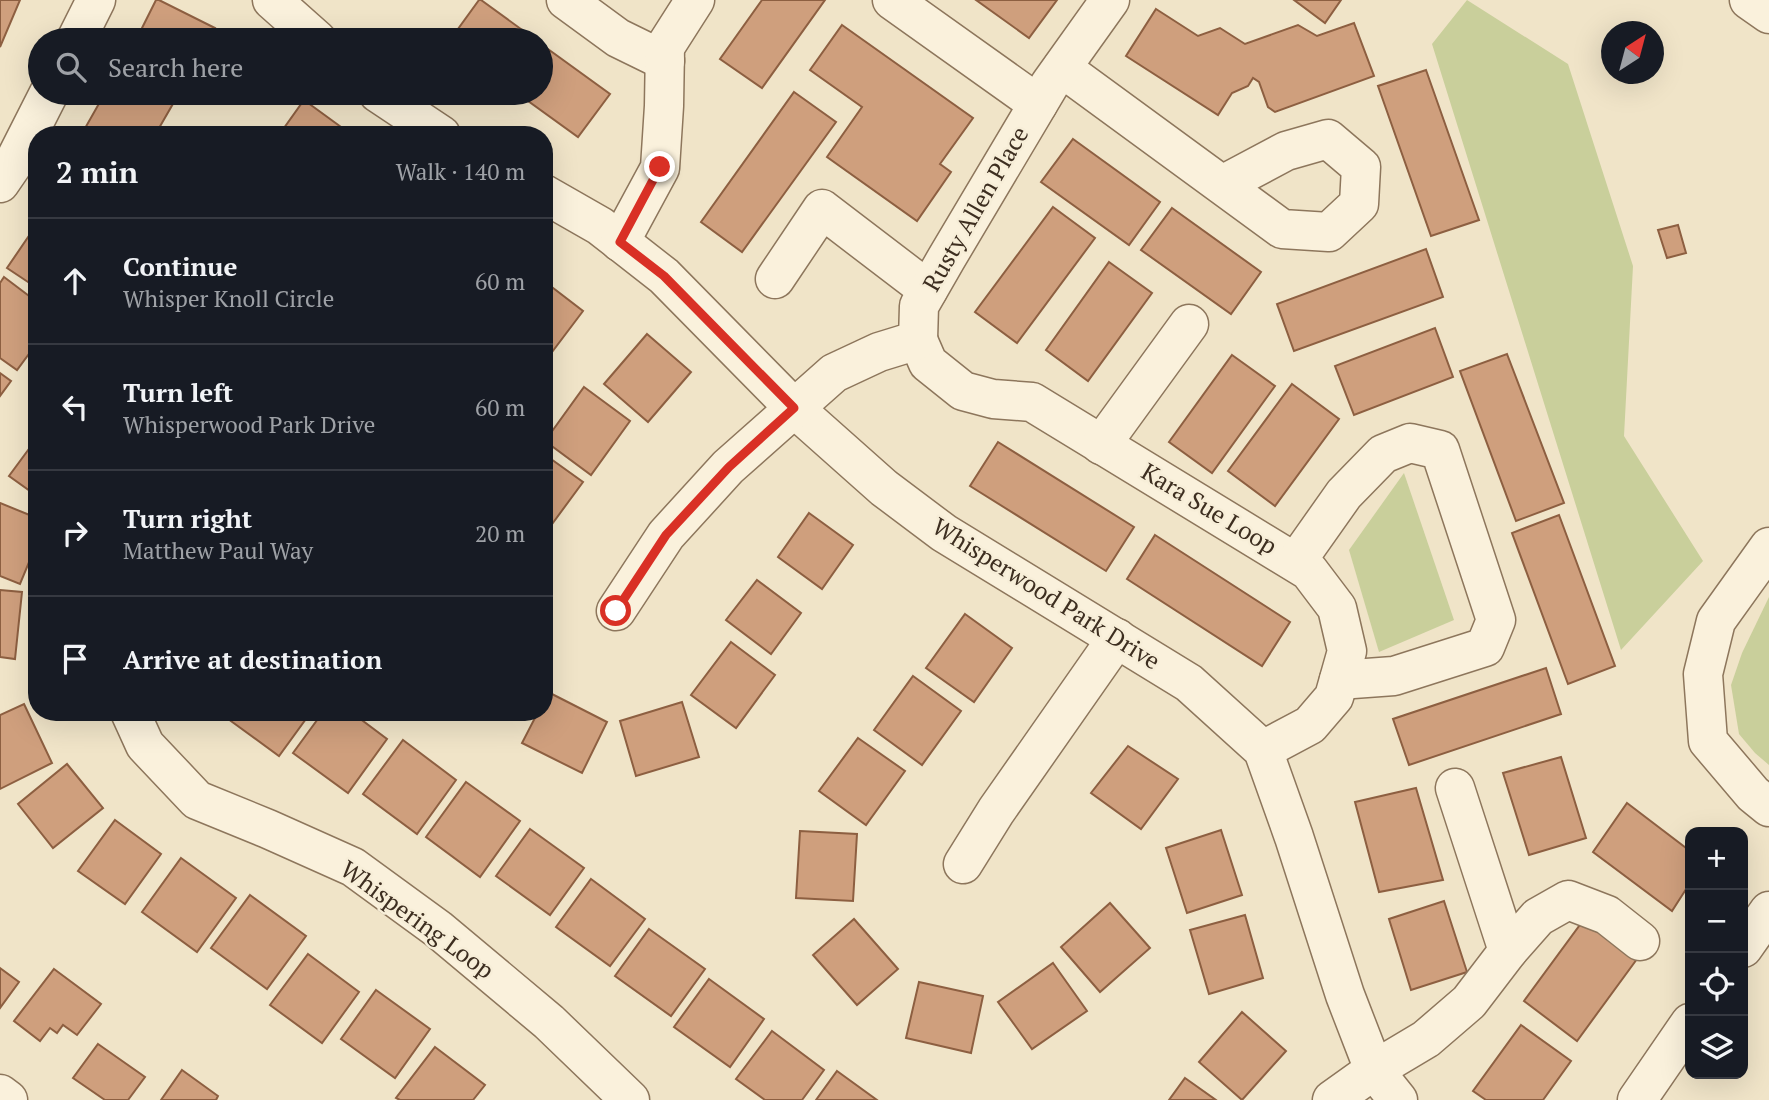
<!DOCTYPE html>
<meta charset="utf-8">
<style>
:root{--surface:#171b24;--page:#242831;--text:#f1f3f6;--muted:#9ea1a6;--line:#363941}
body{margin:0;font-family:"PT Serif",serif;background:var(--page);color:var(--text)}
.controls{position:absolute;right:21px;bottom:21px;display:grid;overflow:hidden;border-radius:14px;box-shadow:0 7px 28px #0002}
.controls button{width:63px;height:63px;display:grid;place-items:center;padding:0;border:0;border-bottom:2px solid var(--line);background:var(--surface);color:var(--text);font:35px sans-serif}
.compass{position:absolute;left:1601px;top:21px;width:63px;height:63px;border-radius:50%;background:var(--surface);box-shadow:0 7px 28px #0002;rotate:36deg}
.stop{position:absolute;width:21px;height:21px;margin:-16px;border:5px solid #d93025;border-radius:50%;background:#fff}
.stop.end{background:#d93025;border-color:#fff;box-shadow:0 2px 7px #0008}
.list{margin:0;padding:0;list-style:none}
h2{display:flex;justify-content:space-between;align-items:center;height:91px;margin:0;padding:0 28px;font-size:30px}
h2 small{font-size:23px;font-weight:400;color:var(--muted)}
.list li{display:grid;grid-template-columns:46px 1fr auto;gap:21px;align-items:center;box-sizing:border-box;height:126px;padding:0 28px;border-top:2px solid var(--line)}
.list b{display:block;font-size:26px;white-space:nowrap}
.list p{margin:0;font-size:23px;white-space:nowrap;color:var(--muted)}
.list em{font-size:23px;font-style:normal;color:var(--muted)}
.icon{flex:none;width:38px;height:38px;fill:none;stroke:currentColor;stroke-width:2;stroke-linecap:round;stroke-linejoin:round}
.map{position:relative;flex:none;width:1769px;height:1100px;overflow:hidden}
.search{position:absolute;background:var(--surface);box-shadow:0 7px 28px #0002;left:28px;top:28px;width:525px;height:77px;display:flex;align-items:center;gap:18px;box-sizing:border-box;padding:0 24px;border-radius:38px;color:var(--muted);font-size:26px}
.panel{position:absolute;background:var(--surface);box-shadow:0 7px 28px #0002;left:28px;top:126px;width:525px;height:595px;border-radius:28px}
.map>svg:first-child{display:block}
.green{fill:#c9cf9b}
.building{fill:#cf9f7d;stroke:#8d5f41;stroke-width:2}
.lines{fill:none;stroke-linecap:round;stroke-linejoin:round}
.minor-casing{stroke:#8d765c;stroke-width:41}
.minor{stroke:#faf1dc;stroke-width:38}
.route{stroke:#d93025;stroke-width:9}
.labels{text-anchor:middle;stroke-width:5;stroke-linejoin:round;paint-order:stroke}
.street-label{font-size:24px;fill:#3d2e20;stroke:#f7eed8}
</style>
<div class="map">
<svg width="1769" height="1100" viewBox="0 0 1769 1100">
<rect width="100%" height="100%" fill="#f0e4c8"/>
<g class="green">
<polygon points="1467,0 1568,64 1633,266 1624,436 1703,561 1621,650 1432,44"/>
<polygon points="1404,473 1454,620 1379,652 1349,550"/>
<polygon points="1769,597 1769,765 1755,753 1739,734 1731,685 1742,653"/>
</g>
<g class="building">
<polygon points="0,0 20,0 0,47"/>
<polygon points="156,0 159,0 215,28 209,40 136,40"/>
<polygon points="479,0 481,0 536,40 450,40"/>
<polygon points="762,0 825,0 762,88 720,59"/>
<polygon points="976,0 1057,0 1029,38"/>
<polygon points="1294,0 1341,0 1325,23"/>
<polygon points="1156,9 1198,36 1220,28 1245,44 1298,25 1317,36 1354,23 1374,76 1275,112 1268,107 1259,82 1253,78 1248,86 1232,93 1218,115 1126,56"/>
<polygon points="842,25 973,118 940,164 951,172 917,221 827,157 862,107 810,70"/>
<polygon points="541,44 610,94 578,137 517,93 541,93"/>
<polygon points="1426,70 1479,220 1431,236 1378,86"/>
<polygon points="794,92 836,122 742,252 701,222"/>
<polygon points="105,93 159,93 174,102 155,135 93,135 84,130"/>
<polygon points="304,100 352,135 279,135"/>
<polygon points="1073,139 1160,202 1129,245 1041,182"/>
<polygon points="1053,207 1095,238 1017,343 975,312"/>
<polygon points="1172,208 1261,272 1231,314 1141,250"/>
<polygon points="37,224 37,288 7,268"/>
<polygon points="1678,225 1686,253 1667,258 1658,230"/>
<polygon points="1426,249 1443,297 1294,351 1277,304"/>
<polygon points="1109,262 1152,293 1088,381 1046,350"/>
<polygon points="4,277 37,302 37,343 17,370 0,358 0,283"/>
<polygon points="544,281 583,311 546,360 544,359"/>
<polygon points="1435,328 1453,377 1354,415 1335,366"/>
<polygon points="647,334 691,372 648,422 604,384"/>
<polygon points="1507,354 1564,503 1516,521 1460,371"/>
<polygon points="1232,355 1275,386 1212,473 1169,442"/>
<polygon points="0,373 11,381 0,396"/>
<polygon points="1292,384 1339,419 1275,506 1228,471"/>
<polygon points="584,387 630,421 591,475 545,441"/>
<polygon points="37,438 37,496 9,476"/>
<polygon points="998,442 1134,527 1106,571 970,486"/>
<polygon points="544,454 583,482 544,535"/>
<polygon points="0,503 37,518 37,543 20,584 0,576"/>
<polygon points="809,513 853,545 822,589 778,557"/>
<polygon points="1559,515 1615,666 1568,684 1512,533"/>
<polygon points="1155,535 1290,622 1262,666 1127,579"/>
<polygon points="757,580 801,613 771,654 726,620"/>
<polygon points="0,590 22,592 15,659 0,657"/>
<polygon points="965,614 1012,648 974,702 926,668"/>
<polygon points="731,642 775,675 736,728 691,695"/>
<polygon points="1546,668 1561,714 1409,765 1393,719"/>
<polygon points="913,676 961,711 922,765 874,730"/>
<polygon points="548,692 607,722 582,773 522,743 538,712 544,712 544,699"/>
<polygon points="682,702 699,757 636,776 620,721"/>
<polygon points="24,704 52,763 0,789 0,715"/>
<polygon points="226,712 311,712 279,756 224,716"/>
<polygon points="323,712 351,712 387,739 348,793 293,753"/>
<polygon points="858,738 905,771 866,825 819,791"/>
<polygon points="403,740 456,780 417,834 363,794"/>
<polygon points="1128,746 1178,779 1141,829 1091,793"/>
<polygon points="1561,757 1586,838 1529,855 1503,773"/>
<polygon points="67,764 103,808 53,848 18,804"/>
<polygon points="466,782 520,821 480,877 426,837"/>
<polygon points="1416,788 1443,880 1379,892 1355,802"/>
<polygon points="1627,803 1690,851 1690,883 1672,911 1593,852"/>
<polygon points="115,820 161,854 125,904 78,871"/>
<polygon points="530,829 584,868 550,915 496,876"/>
<polygon points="1221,830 1242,895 1187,913 1166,848"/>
<polygon points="800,831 857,834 853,901 796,898"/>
<polygon points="181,858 236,898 197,952 142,912"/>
<polygon points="591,879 645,919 610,966 556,927"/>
<polygon points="250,895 306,936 267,989 211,948"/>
<polygon points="1444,901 1467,972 1411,990 1389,919"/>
<polygon points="1110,903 1150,948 1100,992 1061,947"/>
<polygon points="1245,915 1263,978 1209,994 1190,930"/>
<polygon points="1585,918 1637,959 1577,1041 1524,1001"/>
<polygon points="854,919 898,969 857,1005 813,955"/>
<polygon points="649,929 705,969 671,1016 615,976"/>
<polygon points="308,954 359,992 322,1043 270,1005"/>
<polygon points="1053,963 1087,1011 1032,1049 998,1002"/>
<polygon points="0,968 19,982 0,1008"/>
<polygon points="54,969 101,1004 77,1035 63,1025 57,1033 50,1028 40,1041 14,1021"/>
<polygon points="709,979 764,1019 730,1067 674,1027"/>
<polygon points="919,982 983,996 971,1053 906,1038"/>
<polygon points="376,990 430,1029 395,1078 341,1039"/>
<polygon points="1242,1012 1286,1051 1242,1100 1199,1062"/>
<polygon points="1521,1025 1571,1061 1543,1100 1486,1100 1473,1091"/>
<polygon points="772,1031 824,1070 802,1100 765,1100 736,1079"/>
<polygon points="98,1044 145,1077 128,1100 105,1100 73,1078"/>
<polygon points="435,1047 485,1085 473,1100 400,1100 396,1098"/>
<polygon points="182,1070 218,1096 216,1100 161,1100"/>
<polygon points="837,1071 877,1100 816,1100"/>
<polygon points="1185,1078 1216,1100 1169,1100"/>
</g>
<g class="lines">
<g class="minor-casing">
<g id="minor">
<polyline points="272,0 317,40"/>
<polyline points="566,0 618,38 665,61"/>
<polyline points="892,0 1038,104"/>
<polyline points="1749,0 1769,14"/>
<polyline points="76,40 96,0"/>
<polyline points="1062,68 1282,229 1329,232 1359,204 1361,167 1328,139 1286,151 1222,185"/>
<polyline points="378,93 441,135"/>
<polyline points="0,183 13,164 49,93"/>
<polyline points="544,194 600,226 664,276 794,408 884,488 944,533 1189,683 1263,750 1294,837 1345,995 1374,1070 1398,1100"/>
<polyline points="620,242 660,168 664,106 665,47 695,0"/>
<polyline points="775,279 822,209 928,290"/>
<polyline points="918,340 928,363 963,391 993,399 1032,402 1309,571 1337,608 1347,651 1334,697 1310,725 1263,750"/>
<polyline points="1101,445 1189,324"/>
<polyline points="1769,547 1716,621 1703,674 1708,741 1753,794 1769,807"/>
<polyline points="1296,562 1344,494 1383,454 1410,443 1440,450 1496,620 1485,647 1394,676 1339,680"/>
<polyline points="616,611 666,535 728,467 834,373 879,352 918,340 919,306 946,259 1050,84 1110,0"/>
<polyline points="130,712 145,745 197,800 268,829 353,867 438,929 549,1022 630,1100"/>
<polyline points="963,864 996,811 1117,638"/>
<polyline points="1743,948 1769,911"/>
<polyline points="1508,951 1538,917 1568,900 1607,915 1640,941"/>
<polyline points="0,1094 8,1100"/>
<polyline points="1332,1100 1374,1070 1426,1039 1469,1002 1508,951 1455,788"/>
<polyline points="1637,1100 1690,1023"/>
</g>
</g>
<use href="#minor" class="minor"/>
</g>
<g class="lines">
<polyline class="route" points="616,611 666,535 729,467 794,408 664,276 620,242 660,167"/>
</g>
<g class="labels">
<g class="street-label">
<text transform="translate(976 209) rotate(-60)" y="8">Rusty Allen Place</text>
<text transform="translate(1209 509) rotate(31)" y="8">Kara Sue Loop</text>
<text transform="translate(1046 594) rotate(32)" y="8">Whisperwood Park Drive</text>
<text transform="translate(417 920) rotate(36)" y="8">Whispering Loop</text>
</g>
</g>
</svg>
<div class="controls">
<button>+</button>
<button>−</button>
<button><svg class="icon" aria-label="locate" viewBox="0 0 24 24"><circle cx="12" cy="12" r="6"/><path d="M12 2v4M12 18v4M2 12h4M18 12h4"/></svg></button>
<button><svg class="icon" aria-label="layers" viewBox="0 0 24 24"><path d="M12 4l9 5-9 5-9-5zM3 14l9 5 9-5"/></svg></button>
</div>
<svg class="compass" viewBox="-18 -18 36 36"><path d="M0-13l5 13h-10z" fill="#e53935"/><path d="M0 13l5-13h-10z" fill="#9ea1a6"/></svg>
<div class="stop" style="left:616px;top:611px"></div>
<div class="stop end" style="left:660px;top:167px"></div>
<div class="search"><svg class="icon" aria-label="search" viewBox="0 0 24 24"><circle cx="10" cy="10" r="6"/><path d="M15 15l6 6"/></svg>Search here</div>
<section class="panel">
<h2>2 min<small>Walk · 140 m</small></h2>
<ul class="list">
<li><svg class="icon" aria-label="ahead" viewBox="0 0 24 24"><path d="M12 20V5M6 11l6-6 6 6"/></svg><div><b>Continue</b><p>Whisper Knoll Circle</p></div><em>60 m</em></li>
<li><svg class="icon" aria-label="left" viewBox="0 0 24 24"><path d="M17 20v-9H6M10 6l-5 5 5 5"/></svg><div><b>Turn left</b><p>Whisperwood Park Drive</p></div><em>60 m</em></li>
<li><svg class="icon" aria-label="right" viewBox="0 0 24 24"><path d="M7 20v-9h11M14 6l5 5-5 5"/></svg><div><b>Turn right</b><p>Matthew Paul Way</p></div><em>20 m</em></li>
<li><svg class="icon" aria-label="arrive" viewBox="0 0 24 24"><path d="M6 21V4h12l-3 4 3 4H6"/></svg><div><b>Arrive at destination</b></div></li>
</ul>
</section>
</div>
